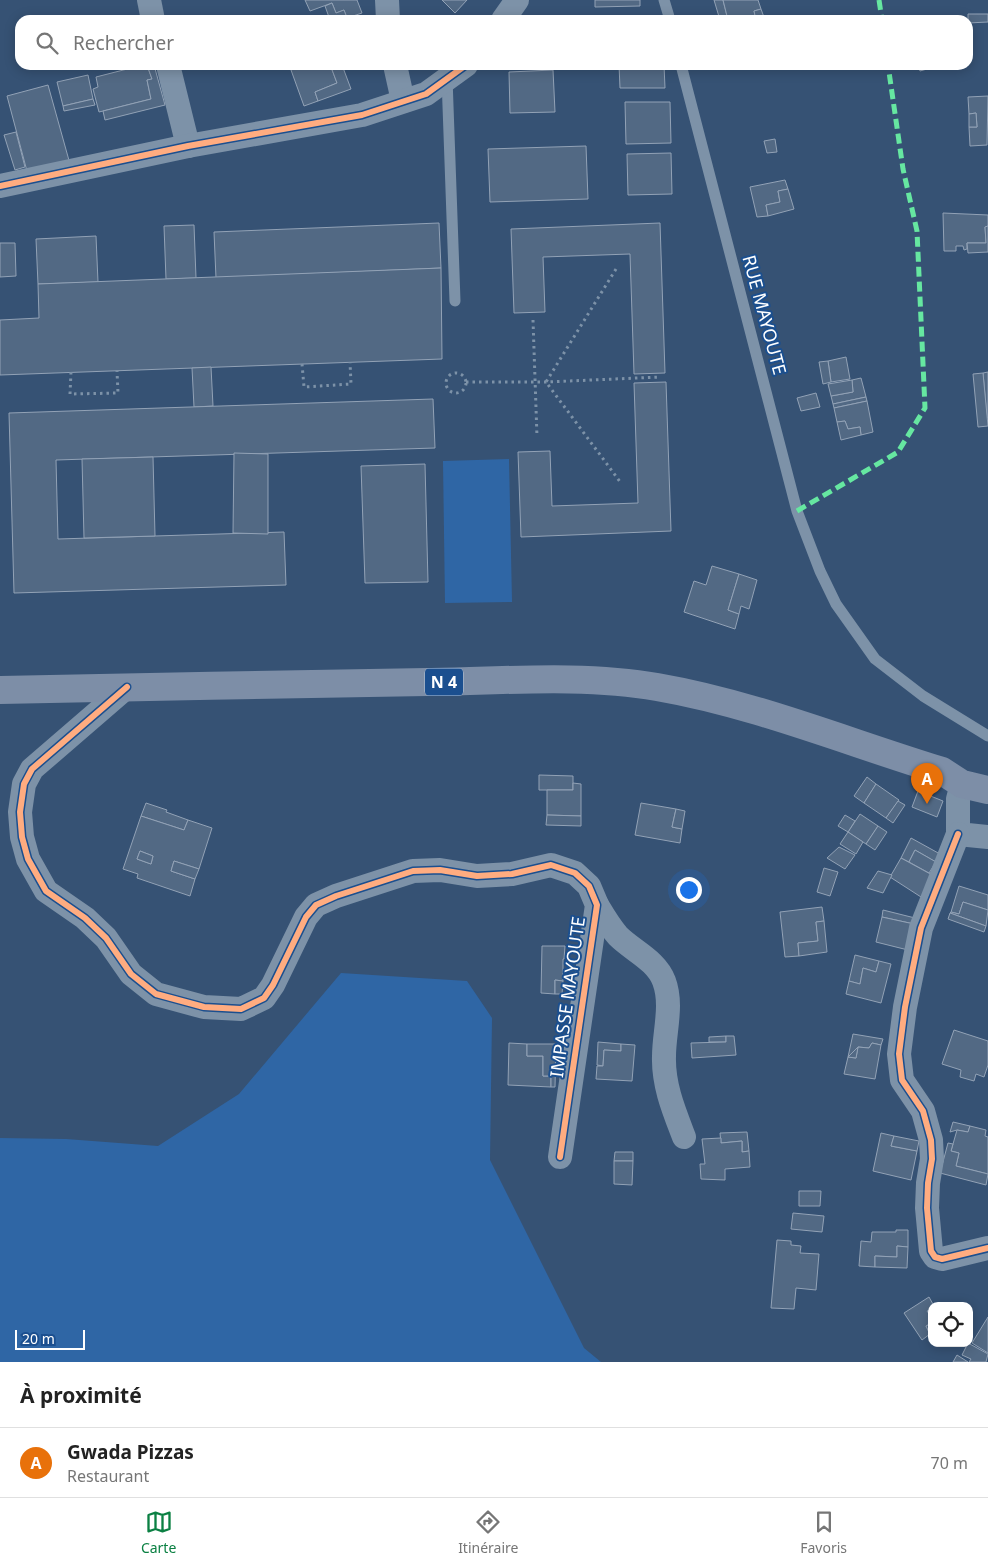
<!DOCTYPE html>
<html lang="fr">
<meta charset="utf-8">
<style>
:root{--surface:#fff;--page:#f2f2f2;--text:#222;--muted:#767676;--line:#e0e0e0;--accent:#0b8043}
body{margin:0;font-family:"Noto Sans",sans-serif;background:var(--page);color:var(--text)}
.controls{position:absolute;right:15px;bottom:15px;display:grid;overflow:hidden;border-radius:10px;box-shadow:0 2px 12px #0003}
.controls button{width:45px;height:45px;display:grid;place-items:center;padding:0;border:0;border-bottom:1px solid var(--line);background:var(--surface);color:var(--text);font:25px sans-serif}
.scale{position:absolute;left:15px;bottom:12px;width:70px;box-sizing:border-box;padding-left:5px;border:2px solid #fff;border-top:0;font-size:14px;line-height:18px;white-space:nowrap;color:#fff;-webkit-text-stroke:4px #1b4f8f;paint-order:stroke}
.you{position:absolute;left:688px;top:889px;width:18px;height:18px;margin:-12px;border:4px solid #fff;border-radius:50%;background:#1a73e8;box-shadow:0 0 0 8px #1a73e833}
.badge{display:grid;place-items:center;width:32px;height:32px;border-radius:50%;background:var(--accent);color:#fff;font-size:16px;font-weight:700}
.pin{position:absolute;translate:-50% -41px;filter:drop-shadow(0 1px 2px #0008)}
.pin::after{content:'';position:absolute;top:26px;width:18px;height:15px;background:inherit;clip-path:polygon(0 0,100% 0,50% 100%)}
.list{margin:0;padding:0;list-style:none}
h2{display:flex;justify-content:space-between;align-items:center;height:65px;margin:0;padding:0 20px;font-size:21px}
h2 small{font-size:16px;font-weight:400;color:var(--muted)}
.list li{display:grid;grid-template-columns:32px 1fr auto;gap:15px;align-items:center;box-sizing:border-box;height:70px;padding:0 20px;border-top:1px solid var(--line)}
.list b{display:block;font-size:19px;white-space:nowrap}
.list p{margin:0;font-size:16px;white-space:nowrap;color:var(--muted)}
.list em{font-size:16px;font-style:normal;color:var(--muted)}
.icon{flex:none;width:28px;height:28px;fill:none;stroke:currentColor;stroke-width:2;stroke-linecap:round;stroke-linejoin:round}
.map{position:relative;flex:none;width:988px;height:1362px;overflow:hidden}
.search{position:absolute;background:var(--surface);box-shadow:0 2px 12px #0003;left:15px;right:15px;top:15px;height:55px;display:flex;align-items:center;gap:12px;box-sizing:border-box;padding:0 18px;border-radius:15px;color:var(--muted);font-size:19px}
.sheet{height:135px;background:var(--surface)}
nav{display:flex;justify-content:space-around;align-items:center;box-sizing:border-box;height:70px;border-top:1px solid var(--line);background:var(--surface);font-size:14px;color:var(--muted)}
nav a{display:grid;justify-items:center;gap:2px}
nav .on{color:var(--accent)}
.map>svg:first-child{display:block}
.green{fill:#2f66a5}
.building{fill:#526984;stroke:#92a2b6;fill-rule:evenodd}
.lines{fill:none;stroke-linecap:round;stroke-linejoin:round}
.path{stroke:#7d92a8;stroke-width:3;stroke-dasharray:2.5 4;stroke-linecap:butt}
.service{stroke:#7d92a8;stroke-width:11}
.minor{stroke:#7d92a8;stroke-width:24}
.primary{stroke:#7d8ea7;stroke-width:28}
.quiet{stroke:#66e7a1;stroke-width:5;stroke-dasharray:10 5;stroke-linecap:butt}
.cycleway-casing{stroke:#1b4f8f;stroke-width:9}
.cycleway{stroke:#ffac80;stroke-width:6}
.labels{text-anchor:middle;stroke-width:4;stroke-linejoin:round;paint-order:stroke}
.shield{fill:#1b4f8f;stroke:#bbcadd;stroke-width:1}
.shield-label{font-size:16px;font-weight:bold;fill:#fff}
.street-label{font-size:18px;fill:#fff;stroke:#1b4f8f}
</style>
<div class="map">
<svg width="988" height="1362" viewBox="0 0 988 1362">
<rect width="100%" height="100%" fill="#365274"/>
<g class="green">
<polygon points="509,459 512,602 445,603 443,461"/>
<polygon points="341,973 467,981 492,1018 490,1160 584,1348 601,1362 0,1362 0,1138 66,1139 158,1146 239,1094"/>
</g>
<g class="building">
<polygon points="305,0 357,0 362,13 347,18 344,10 336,13 332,3 310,11"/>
<polygon points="442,0 467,0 455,13"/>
<polygon points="595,0 640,0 640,6 595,7"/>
<polygon points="714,0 723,0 728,20 720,20"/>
<polygon points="723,0 758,0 761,9 754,11 756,20 728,20"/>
<polygon points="332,3 336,13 344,10 347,18 330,20 325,6"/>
<polygon points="761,9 765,20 756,20 754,11"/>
<polygon points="968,14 988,14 988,22 968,23"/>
<polygon points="143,65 147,65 152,79 147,80 151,99 99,112 93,89 98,87 96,77"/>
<polygon points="147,65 154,65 165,105 105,120 103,111 151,99 147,80 152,79"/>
<polygon points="304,65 338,65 331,67 337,83 315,92 318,101 304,106 291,70"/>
<polygon points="338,65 342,65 351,89 318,101 315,92 337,83 331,67"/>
<polygon points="619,65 664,65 665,88 620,88"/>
<polygon points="918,65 941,65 920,71"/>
<polygon points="553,70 555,112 510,113 509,72"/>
<polygon points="88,75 93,99 63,106 57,82"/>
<polygon points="48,85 70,164 28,175 7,96"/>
<polygon points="988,96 987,145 970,146 969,127 977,127 976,113 969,114 968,97"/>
<polygon points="93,99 95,105 64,111 63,106"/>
<polygon points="625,102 670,102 671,143 626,144"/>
<polygon points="976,113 977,127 969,127 969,114"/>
<polygon points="16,132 25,167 15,170 4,135"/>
<polygon points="775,139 777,152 767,153 764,141"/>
<polygon points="586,146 588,199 490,202 488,149"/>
<polygon points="671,153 672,194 628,195 627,154"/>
<polygon points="785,180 788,189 778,191 780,202 766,205 768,216 757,217 750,187"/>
<polygon points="788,189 794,209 768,216 766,205 780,202 778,191"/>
<polygon points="943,213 988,215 988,226 985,227 986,243 967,243 967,249 964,250 963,246 956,246 956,251 944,251"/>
<polygon points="439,223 441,268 216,278 214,232"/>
<polygon points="660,223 665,373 634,374 630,254 543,257 545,312 514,313 511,229"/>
<polygon points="194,225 196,278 166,279 164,226"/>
<polygon points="988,226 988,252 968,253 967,243 986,243 985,227"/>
<polygon points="96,236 98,282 38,284 36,239"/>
<polygon points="0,243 15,243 16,276 0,277"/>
<polygon points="441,268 442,359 0,375 0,320 39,318 38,284"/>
<polygon points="846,357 850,379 831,382 828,361"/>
<polygon points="828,361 831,382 823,384 819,362"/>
<polygon points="211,367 213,406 194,407 192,368"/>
<polygon points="988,372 988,418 987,418 983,373"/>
<polygon points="983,373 988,426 978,427 973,374"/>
<polygon points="861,378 866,397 833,404 831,396 853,392 852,380"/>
<polygon points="852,380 853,392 831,396 828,384"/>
<polygon points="666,382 671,531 521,537 518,452 550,451 552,506 638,503 634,383"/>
<polygon points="816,393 820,407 801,411 797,398"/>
<polygon points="866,397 867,401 834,408 833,404"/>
<polygon points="433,399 435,448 56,460 58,539 284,532 286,585 14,593 9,413"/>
<polygon points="867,401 873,432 861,435 860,427 848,429 845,421 837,422 834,408"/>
<polygon points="845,421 848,429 860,427 861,435 841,440 837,422"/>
<polygon points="234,453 268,454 268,534 233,533"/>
<polygon points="153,457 155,536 84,538 82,459"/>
<polygon points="425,464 428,582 365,583 361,466"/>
<polygon points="712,566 739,574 728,610 739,614 735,629 684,612 694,581 706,585"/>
<polygon points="739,574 757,580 749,609 741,606 739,614 728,610"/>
<polygon points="539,775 573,776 573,790 539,790"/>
<polygon points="867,777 876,784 864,803 854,796"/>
<polygon points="573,783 581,784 581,816 547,815 547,790 573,790"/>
<polygon points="876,784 899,800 886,818 864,803"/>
<polygon points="918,791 943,801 937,817 912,807"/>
<polygon points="898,801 905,805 893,823 886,818"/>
<polygon points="146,803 167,810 166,812 188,820 184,830 141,816"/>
<polygon points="641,803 676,809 672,827 682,829 680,843 635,835"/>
<polygon points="676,809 685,811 682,829 672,827"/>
<polygon points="860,814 878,826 866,844 848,832"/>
<polygon points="547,815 581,816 581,826 546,825"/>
<polygon points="845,815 855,821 848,832 838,826"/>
<path d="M141 816 184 830 188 820 212 828 199 869 174 861 171 871 195 879 190 896 137 878 138 874 123 869ZM140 851 153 856 151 864 137 859Z"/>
<polygon points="878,826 887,832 875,850 866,844"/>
<polygon points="848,832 863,842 856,854 840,844"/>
<polygon points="911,838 940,854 936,862 915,850 909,862 901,858"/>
<polygon points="839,847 855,855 845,869 827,858"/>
<polygon points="915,850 936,862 929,873 909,862"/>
<polygon points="140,851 153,856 151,864 137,859"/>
<polygon points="901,858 934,876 921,897 890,877"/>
<polygon points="174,861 199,869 195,879 171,871"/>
<polygon points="824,868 838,872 830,896 817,892"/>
<polygon points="878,871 892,875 883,893 867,888"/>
<polygon points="959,886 988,895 988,910 963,902 959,914 951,912"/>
<polygon points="963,902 988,910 986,926 950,913 951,912 959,914"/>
<polygon points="822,907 824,921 816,922 818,941 798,943 799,956 785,957 780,912"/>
<polygon points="883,910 915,918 914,924 882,917"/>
<polygon points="950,913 986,926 984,932 948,919"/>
<polygon points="882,917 914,924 908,950 876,942"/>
<polygon points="824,921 827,952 799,956 798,943 818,941 816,922"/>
<polygon points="542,946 565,946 564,959 563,959 563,981 555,980 555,994 541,993"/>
<polygon points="855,955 879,961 876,972 863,968 860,984 849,981"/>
<polygon points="879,961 891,964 881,1003 846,994 849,981 860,984 863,968 876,972"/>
<polygon points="555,980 563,981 562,994 555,994"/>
<polygon points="954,1030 988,1041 988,1065 984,1077 976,1074 974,1081 960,1077 961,1070 942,1064"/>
<polygon points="853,1034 883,1039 881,1045 872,1043 869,1048 858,1047 848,1057"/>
<polygon points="726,1036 726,1042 709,1042 709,1037"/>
<polygon points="726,1036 734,1036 736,1055 692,1058 691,1043 726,1042"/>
<polygon points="598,1042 621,1044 621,1051 604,1050 603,1066 597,1065"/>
<polygon points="509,1043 527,1044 527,1056 543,1056 543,1076 551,1076 551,1087 508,1085"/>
<polygon points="872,1043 881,1045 875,1079 844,1074 848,1057 856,1058 858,1047 869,1048"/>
<polygon points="527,1044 556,1044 555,1087 551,1087 551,1076 543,1076 543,1056 527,1056"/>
<polygon points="621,1044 635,1045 632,1081 596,1079 597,1066 603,1066 604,1050 621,1051"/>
<polygon points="858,1047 856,1058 848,1057"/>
<polygon points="953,1122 970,1126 968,1132 957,1130 950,1132"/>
<polygon points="970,1126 986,1130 985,1136 988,1137 988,1174 956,1166 959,1153 951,1151 957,1130 968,1132"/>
<polygon points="747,1132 749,1151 742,1152 742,1141 721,1143 720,1133"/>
<polygon points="881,1133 894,1136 891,1146 917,1151 911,1180 873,1171"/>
<polygon points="894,1136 919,1141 917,1151 891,1146"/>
<polygon points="721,1138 721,1143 742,1141 742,1152 749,1151 750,1167 725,1169 725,1180 701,1179 700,1164 705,1164 702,1139"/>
<polygon points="948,1143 953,1144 951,1151 959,1153 956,1166 988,1174 986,1185 940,1173"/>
<polygon points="615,1152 633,1152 633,1161 614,1161"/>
<polygon points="614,1161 633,1161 632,1185 614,1184"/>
<polygon points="799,1191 821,1191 820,1206 799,1206"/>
<polygon points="793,1213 824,1216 822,1232 791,1229"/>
<polygon points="896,1230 908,1230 908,1247 897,1246 897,1257 875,1256 875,1267 859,1266 861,1241 871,1242 872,1232 896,1232"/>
<polygon points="777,1240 791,1241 791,1245 801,1246 800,1253 819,1254 816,1290 796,1288 794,1309 771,1308"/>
<polygon points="897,1246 908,1247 907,1268 875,1267 875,1256 897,1257"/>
<polygon points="929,1297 934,1306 932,1306 932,1309 927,1311 932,1318 932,1323 926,1326 930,1334 922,1340 904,1313"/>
<polygon points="988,1317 988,1353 972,1343"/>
<polygon points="932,1323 932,1333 930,1334 926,1326"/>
<polygon points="968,1343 988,1354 986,1362 969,1362 971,1359 962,1355"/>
<polygon points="957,1355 968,1362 953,1362"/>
</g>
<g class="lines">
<g class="path">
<polyline points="616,269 546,382 621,483"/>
<polyline points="533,320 537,437"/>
<polyline points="302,364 304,387 351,384 350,362"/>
<polyline points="71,372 70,394 118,393 117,371"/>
<circle cx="456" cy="383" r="10"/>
<polyline points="466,382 546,382 660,377"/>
</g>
<g class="service">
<polyline points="664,0 670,20"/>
<polyline points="681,65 797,511 820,571 836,604 875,659 923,696 988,736"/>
<polyline points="447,78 455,301"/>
</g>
<g class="minor">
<polyline points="149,0 153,20"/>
<polyline points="387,0 388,20"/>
<polyline points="503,20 517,0"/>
<polyline points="168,65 188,146"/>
<polyline points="395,65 403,101"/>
<polyline points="0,186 188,146 362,115 426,94 466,65"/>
<polyline points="127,687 32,769 24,784 20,812 22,837 28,859 46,891 85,918 106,938 131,974 156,994 204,1007 241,1009 264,998 273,985 306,917 316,905 336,896 413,871 440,870 477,876 512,874 551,865 575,873 589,886 597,905 560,1157"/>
<polyline points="962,784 958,799 958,834 988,837"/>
<polyline points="958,834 921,928 905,1007 899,1054 902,1080 923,1111 931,1140 932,1159 928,1183 927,1208 931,1251 935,1257 942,1259 988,1248"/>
<path d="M597 905C603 915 610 927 618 936 633 951 656 960 664 981 673 1005 664 1032 664 1056 663 1085 674 1111 684 1137"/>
</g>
<path class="primary" d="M0 690C142 687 285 684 427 682 501 681 585 674 657 687 755 704 847 742 942 771L962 784 988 790"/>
<g class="quiet">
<polyline points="879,0 882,20"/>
<polyline points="797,511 898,452 925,408 917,231 903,169 888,65"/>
</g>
<g class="cycleway-casing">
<g id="cycleway">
<polyline points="0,186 188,146 362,115 426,94 466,65"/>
<polyline points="127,687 32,769 24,784 20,812 22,837 28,859 46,891 85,918 106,938 131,974 156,994 204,1007 241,1009 264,998 273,985 306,917 316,905 336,896 413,871 440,870 477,876 512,874 551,865 575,873 589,886 597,905 560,1157"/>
<polyline points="958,834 921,928 905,1007 899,1054 902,1080 923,1111 931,1140 932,1159 928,1183 927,1208 931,1251 935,1257 942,1259 988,1248"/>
</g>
</g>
<use href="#cycleway" class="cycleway"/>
</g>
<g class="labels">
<rect class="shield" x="425" y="668.5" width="38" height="27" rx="4"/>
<g class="shield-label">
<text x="444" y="688">N 4</text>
</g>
<g class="street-label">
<text transform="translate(764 315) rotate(75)" y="6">RUE MAYOUTE</text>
<text transform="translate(568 997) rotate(-82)" y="6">IMPASSE MAYOUTE</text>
</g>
</g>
</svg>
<div class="controls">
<button><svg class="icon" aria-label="locate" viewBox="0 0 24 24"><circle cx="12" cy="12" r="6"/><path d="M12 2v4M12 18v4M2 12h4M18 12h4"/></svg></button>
</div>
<div class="scale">20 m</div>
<div class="you"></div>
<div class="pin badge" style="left:927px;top:804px;background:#e8710a">A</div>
<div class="search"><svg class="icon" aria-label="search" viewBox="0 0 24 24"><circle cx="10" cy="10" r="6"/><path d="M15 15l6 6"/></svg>Rechercher</div>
</div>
<section class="sheet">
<h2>À proximité<small></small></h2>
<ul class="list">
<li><span class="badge" style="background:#e8710a">A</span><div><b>Gwada Pizzas</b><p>Restaurant</p></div><em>70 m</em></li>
</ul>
</section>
<nav>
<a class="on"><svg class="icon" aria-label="map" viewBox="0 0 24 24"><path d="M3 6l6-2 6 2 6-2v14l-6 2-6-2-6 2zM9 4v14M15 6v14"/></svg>Carte</a>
<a><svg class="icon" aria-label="directions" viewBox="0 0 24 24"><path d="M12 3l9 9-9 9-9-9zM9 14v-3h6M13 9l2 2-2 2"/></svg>Itinéraire</a>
<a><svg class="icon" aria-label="saved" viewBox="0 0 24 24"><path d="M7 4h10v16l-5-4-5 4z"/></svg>Favoris</a>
</nav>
